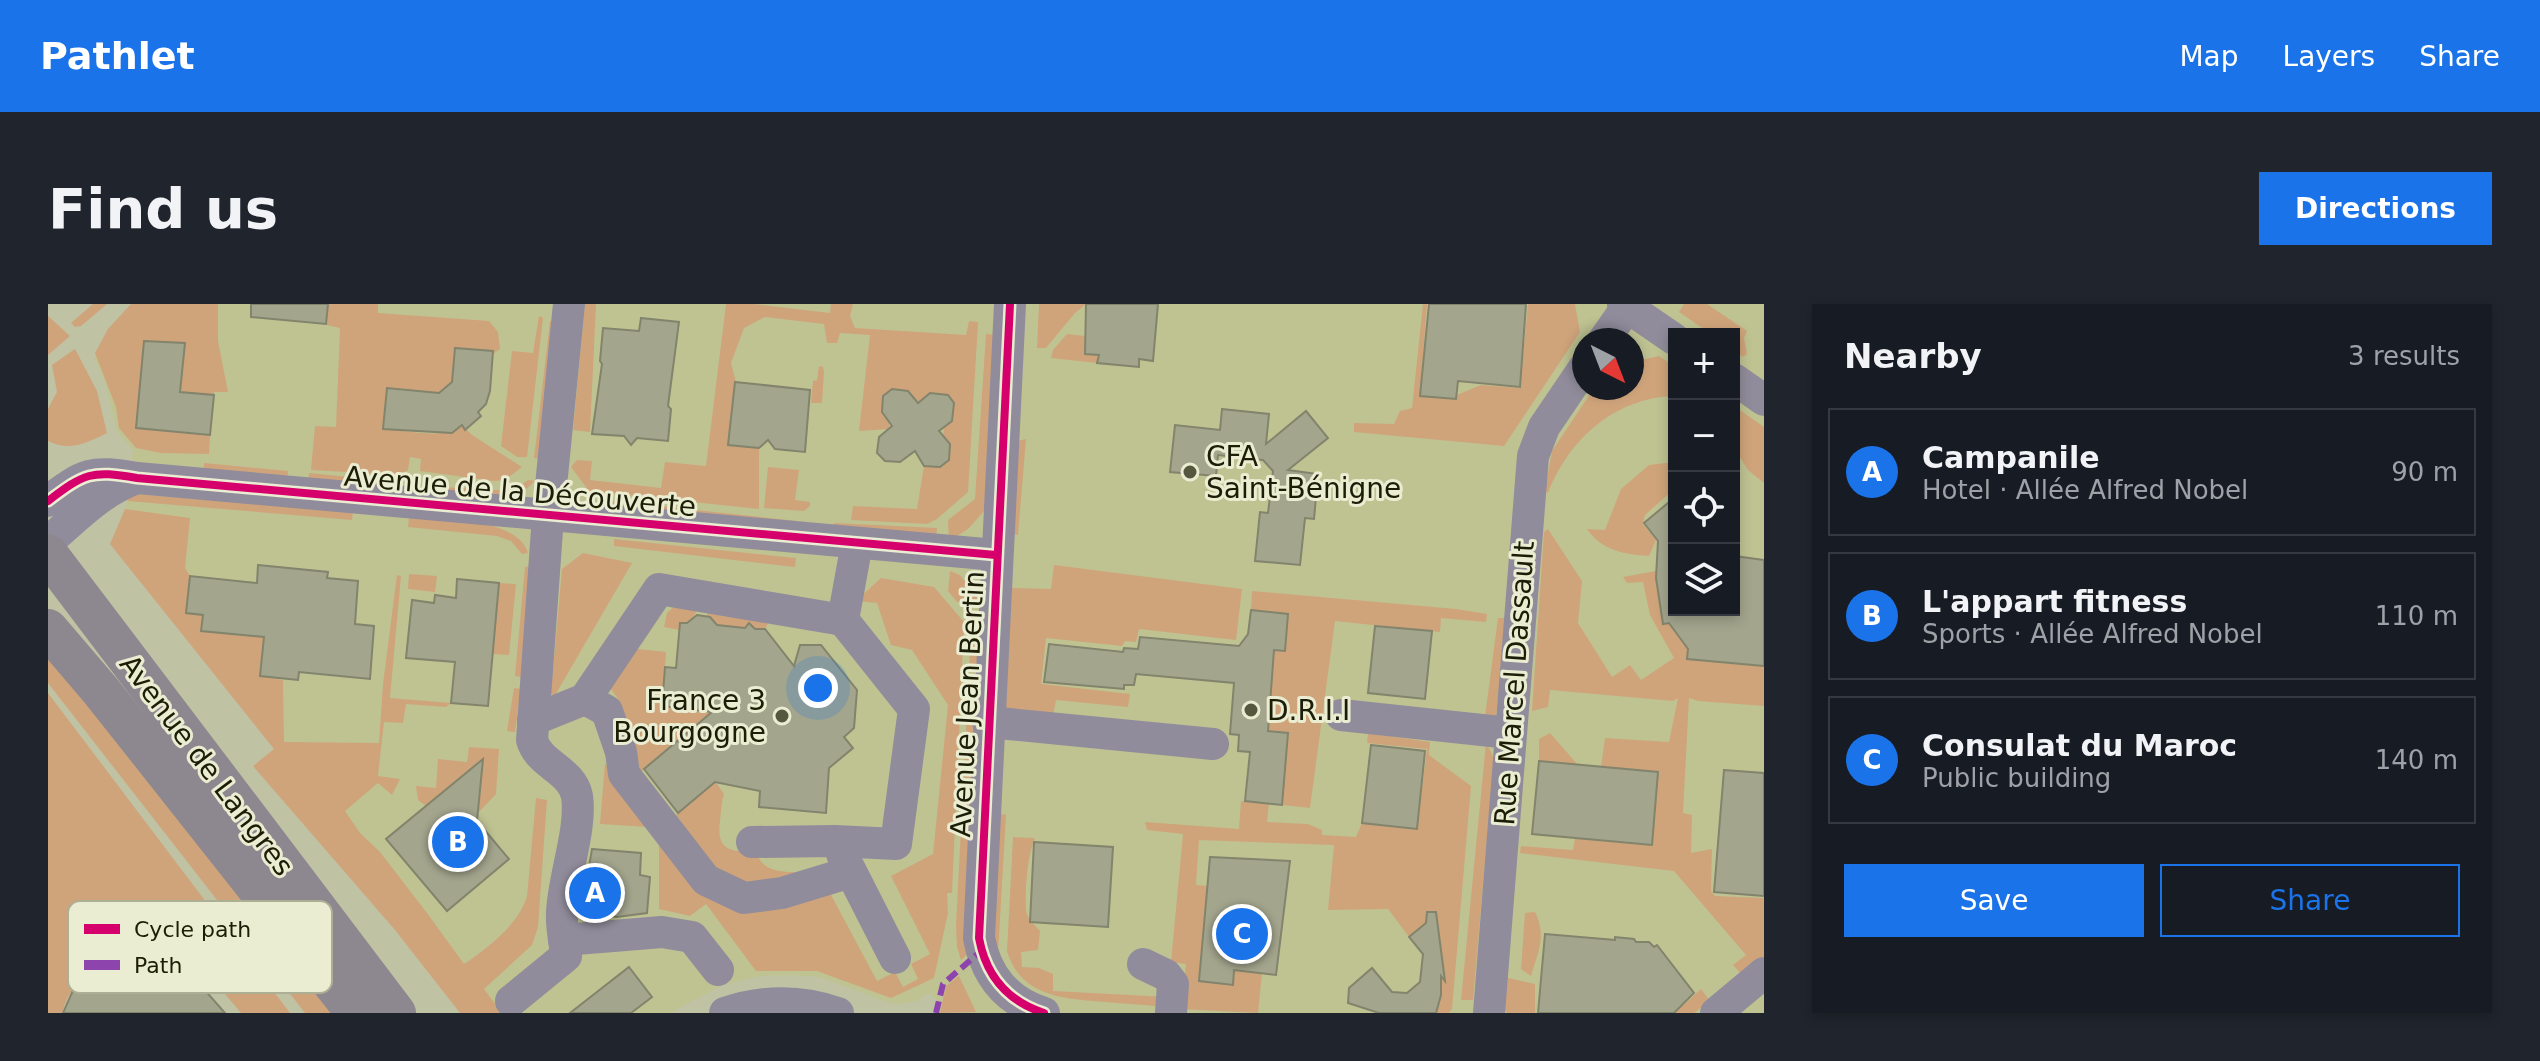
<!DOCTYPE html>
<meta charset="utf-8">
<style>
:root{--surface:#171b24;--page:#20242c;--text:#f1f3f6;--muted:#9ea1a6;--line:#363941;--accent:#1a73e8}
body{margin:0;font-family:"DejaVu Sans",sans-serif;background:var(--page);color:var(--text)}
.controls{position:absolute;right:24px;top:24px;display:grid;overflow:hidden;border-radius:0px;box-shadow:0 4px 12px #0003}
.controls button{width:72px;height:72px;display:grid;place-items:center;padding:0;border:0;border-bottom:2px solid var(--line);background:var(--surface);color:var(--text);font:40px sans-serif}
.compass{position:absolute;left:1524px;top:24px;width:72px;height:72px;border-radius:50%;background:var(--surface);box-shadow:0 4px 12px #0003;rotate:138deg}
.you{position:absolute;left:770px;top:384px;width:28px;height:28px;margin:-20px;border:6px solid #fff;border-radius:50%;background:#1a73e8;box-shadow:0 0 0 12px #1a73e833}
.badge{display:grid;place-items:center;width:52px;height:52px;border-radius:50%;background:var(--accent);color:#fff;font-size:26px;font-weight:700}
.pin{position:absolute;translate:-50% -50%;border:4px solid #fff;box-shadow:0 2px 8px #0006}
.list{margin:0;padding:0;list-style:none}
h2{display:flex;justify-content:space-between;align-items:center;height:104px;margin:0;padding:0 32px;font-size:34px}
h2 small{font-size:26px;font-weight:400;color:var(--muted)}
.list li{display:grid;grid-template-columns:52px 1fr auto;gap:24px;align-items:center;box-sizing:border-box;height:128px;margin:0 16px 16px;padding:0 16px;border:2px solid var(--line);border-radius:0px}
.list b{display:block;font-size:30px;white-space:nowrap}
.list p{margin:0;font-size:26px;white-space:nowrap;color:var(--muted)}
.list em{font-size:26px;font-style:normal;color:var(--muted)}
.actions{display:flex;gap:16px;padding:24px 32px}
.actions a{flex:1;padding:18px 0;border:2px solid var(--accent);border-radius:0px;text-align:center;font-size:28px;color:var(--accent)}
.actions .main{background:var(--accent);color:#fff}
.icon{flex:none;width:44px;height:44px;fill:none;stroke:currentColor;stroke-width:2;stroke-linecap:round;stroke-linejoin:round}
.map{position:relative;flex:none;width:1716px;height:709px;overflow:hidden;border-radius:0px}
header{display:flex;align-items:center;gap:48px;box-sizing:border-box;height:112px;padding:0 40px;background:var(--accent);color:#fff}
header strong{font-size:38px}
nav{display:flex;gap:44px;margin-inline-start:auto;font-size:28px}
.intro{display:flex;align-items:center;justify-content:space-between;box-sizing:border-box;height:192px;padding:0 48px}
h1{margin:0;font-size:56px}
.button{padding:20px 36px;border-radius:0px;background:var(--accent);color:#fff;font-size:28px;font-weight:700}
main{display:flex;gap:48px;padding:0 48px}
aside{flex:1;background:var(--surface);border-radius:0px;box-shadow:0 4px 12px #0003}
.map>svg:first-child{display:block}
.built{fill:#bfc392;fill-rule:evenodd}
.grass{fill:#cfa47b}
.building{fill:#a3a58d;stroke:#82846c;stroke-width:2}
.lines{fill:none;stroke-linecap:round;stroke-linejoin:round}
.minor{stroke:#908c9b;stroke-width:32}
.major{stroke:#8d8790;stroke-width:40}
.quiet{stroke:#8e44ad;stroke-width:6;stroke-dasharray:12 6;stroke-linecap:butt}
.cycleway-casing{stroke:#eaedd1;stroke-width:13}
.cycleway{stroke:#d6006c;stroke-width:8}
.poi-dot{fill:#55573e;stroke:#eaedd1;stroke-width:3}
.labels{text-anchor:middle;stroke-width:6;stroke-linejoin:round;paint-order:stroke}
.poi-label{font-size:28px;fill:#1c1d07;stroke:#eaedd1;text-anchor:start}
.street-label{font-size:28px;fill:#1c1d07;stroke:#eaedd1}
.key{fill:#eaedd1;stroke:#acaf94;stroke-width:2}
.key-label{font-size:22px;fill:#1c1d07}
</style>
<header>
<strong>Pathlet</strong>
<nav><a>Map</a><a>Layers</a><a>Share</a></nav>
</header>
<div class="intro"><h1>Find us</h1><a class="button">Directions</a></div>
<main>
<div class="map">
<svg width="1716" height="709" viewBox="0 0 1716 709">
<rect width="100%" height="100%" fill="#c0c2a4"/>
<path class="built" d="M113 0H1716V709H902L881 689 868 697 851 700 838 698 772 673 740 671 712 672 673 682 622 709H446L62 240 78 203 85 146 69 127 57 78 46 54ZM1626 30H1686V306H1626ZM1536 36H1584V84H1536Z"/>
<g class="grass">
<polygon points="45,0 59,0 33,22 27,23 23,19"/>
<polygon points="83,0 170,0 170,37 180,88 166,88 166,91 128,87 136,40 97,37 89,124 162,131 161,150 113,149 88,144 71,124 68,103 47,49 60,25"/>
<path d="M277 0H330V9L441 17 450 28 452 45 445 50 442 47 410 44 406 47 404 78 391 89 344 84 338 88 335 120 339 125C363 127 395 136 414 121L424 131 474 163 457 176 446 177 372 167 373 155 362 153 360 166 352 171 263 166 267 122 288 123 292 24 274 20 279 16 280 2Z"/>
<polygon points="537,0 548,0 542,128 525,126"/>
<polygon points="678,0 706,0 782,9 783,0 805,0 802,12 807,24 918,31 921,17 930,18 920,188 889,215 879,220 803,216 805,202 869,205 876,162 902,140 895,131 896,123 904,117 906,99 900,91 882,89 874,97 868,97 860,87 844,85 835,93 834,108 842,117 841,125 811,127 822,31 792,29 789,39 779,39 776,20 717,13 696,24 683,59 688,78 681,138 684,142 711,144 711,205 541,187 523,163 529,156 544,157 542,176 613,184 617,158 658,162"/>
<polygon points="991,0 1038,0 1027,9 998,44 989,44"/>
<polygon points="1375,0 1379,0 1372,92 1407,95 1409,91 1433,81 1472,84 1480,0 1527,0 1532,28 1456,142 1306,128 1306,119 1346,120 1352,107 1364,104"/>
<polygon points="1636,0 1659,0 1699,27 1696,34 1699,50 1695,53 1686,47 1686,30 1663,30 1631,8"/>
<polygon points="0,12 22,32 0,51"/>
<polygon points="491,12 495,14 479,153 469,153 453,142 464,47 485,49"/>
<polygon points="502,17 510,17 494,155 486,154"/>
<polygon points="938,30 947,31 938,205 920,225 901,237 900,216 927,195"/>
<polygon points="1019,30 1037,32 1037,50 1051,51 1049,59 1003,54 1005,46"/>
<path d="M27 45 49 87 59 129C39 139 21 148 0 137V105L9 88 4 61Z"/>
<path d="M1611 52 1626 62V92C1567 94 1521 135 1500 189L1497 186 1504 147 1546 84H1584V58Z"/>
<polygon points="771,62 775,63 776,68 774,99 763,99 765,77 769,76"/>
<polygon points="1689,104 1716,123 1716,179 1700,166 1686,144 1686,109"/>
<polygon points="978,135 970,231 960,229 965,138"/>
<path d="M1626 158V185L1597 211 1595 220 1608 236 1601 252C1576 250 1554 247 1539 225L1557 226 1573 185 1601 161Z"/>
<polygon points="156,159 240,167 239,178 156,166"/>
<polygon points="720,163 751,166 747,196 762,198 762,202 756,207 716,204"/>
<polygon points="261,169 352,178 351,188 260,180"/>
<polygon points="480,176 487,177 469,193 395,192 395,183 465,187"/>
<polygon points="86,190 305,207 304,216 80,197 79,195"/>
<polygon points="564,197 759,218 565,207"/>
<path d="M77 205 142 214 137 264 142 272 138 308 155 311 154 326 216 329 212 372 235 376 236 438 331 439 335 380 349 271 353 272 342 394 403 399 398 403 358 400 355 419 336 418 330 472 352 475 344 491 330 479 297 507 312 529 332 548 379 609 416 660C440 644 471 620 479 592L488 494 499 496 490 623 484 641 436 685 454 709H412L347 626 205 462 226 445 62 240Z"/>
<path d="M361 214C395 217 468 212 480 249L474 250 463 237 449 232 360 223Z"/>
<polygon points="786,219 889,224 888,238 786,231"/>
<polygon points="1500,225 1534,277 1530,319 1564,373 1582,361 1593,376 1626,354 1602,311 1595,278 1579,279 1575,273 1608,267 1619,316 1640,345 1639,355 1716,362 1716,402 1650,397 1641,394 1635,509 1644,511 1643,549 1664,545 1663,587 1667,592 1716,594 1716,652 1694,671 1685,661 1698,651 1626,567 1472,549 1473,542 1525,546 1527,534 1603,540 1610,468 1553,463 1557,434 1621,438 1630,394 1625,397 1502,386 1500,403 1484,407 1496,228"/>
<polygon points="566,235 748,254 747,263 566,242"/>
<polygon points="535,249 584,259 506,393 503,389 514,265"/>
<polygon points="1006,261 1194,285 1188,336 1091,325 1088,338 1077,337 1074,342 998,334 993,380 1082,390 1080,403 1008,396 1004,417 957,413 964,284 1003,285"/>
<polygon points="484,262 473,373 467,372 477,263"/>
<polygon points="902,267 912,271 930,295 909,298 900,287"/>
<polygon points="361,270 389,272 387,288 360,285"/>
<polygon points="833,274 886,283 916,318 904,589 899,589 900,609 886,674 843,694 769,667 708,667 658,600 642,612 611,605 611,539 599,523 552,520 557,459 569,478 650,580 781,587 829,677 847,668 855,683 870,675 863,660 882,650 843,572 885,550 900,401 864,346 843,341 829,299 808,297"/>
<polygon points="451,279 468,280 461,351 445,350"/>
<polygon points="1204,287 1408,305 1439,310 1438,318 1393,314 1392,328 1287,317 1262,504 1234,501 1240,429 1220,427 1226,346 1237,346 1240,310 1203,306"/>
<polygon points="668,299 722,316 717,325 707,325 702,319 697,324 669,321 659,314 659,310"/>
<polygon points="629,300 652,301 642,319 632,319 631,326 616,323 619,309"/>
<polygon points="923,313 934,314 931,369 921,368"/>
<polygon points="1450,314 1460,314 1447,420 1436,420"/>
<polygon points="0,342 290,709 257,709 0,379"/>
<polygon points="580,344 618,348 614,402 666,408 593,468 581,455 579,421 573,399 558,378"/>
<polygon points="466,384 473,385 467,428 459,427"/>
<polygon points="920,385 929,385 922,648 913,656 909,643 908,622"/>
<path d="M0 389 242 709H193C177 690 162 670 139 659 92 636 28 655 14 709H0Z"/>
<path d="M1320 429 1382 438 1381 451 1423 482 1404 705 1401 709H1388C1397 676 1390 647 1383 615L1361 633 1340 605 1280 606 1286 541 1151 536 1148 581 1162 582 1151 676 1184 680 1187 659 1214 669 1210 709 1133 705 1138 660 1123 658 1135 530 1099 526 1097 518 1191 525 1193 497 1221 499 1219 518 1260 520 1274 526V531L1308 533 1314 519 1369 525 1379 445 1319 439Z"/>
<polygon points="1502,429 1530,461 1491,457 1491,435"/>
<polygon points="1438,439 1446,454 1425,696 1413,696"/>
<polygon points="421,443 451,445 448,490 430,509 435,456 378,502 370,496 368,482 388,484 390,455 419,458"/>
<path d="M667 477 676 490C673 499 673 508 672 517 668 548 683 547 709 548 713 572 745 567 765 569L715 586 676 577 628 511Z"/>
<polygon points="948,509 958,511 950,650 947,647"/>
<path d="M965 533 987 534C979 553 977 585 978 606 979 615 987 621 992 627L990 646 973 648 974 663 991 664 1005 670V687L1121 693V703C1100 701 1078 700 1057 698 1017 695 972 693 959 647Z"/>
<path d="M1487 608C1499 632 1490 648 1483 672L1473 665 1477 609Z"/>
<polygon points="911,672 928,708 892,709 898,682"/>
<polygon points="1456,673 1487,680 1487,709 1459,709 1454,702"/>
<polygon points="1653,685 1662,697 1646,709 1627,709"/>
</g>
<g class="building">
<polygon points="203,0 280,0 278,20 203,13"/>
<polygon points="1038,0 1110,0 1105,57 1091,55 1091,63 1049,59 1051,51 1037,50"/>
<polygon points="1381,0 1478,0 1472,83 1410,77 1408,95 1372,92"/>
<polygon points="593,14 631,18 620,102 623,105 620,137 589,134 583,141 576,132 544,130 554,60 552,57 555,24 591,27"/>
<polygon points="96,37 137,39 132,88 166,91 162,131 88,124"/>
<polygon points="407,44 445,47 442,87 438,100 430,108 433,112 417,126 414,121 404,129 335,125 339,84 391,89 404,78"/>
<polygon points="687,78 762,86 757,148 727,145 720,136 711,144 680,141"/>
<polygon points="844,85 860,87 870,99 882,89 900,91 906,99 904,117 891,127 902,140 901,156 892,163 876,162 867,147 852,158 837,157 829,149 831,133 844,122 834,108 835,92"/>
<polygon points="1174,105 1221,110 1218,140 1258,107 1280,134 1240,166 1270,170 1266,215 1257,214 1252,261 1207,257 1212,208 1220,209 1225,167 1215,156 1170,151 1168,172 1122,168 1127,121 1172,126"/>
<polygon points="1626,194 1626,306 1686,306 1686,252 1716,256 1716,362 1639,355 1640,345 1621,319 1615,320 1608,274 1610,237 1596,219"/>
<polygon points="210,261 280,268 279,274 310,277 307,320 326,322 322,375 251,368 250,376 212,372 216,333 153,327 155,311 138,309 142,272 209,279"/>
<polygon points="409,275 451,279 440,402 403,399 407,358 358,354 364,296 386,299 387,291 408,294"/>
<polygon points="1203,306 1240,310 1237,347 1226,346 1220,427 1240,429 1234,501 1197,497 1202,448 1190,447 1191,431 1182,430 1186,379 1088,370 1086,381 1076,381 1076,385 996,378 1001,340 1075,348 1076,344 1090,345 1092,333 1191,342 1200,330"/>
<polygon points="649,311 662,313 669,321 697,324 701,319 707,325 717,325 746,362 752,341 773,341 809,386 806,424 796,433 805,444 781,464 778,509 711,503 712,487 667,478 630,509 596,465 664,408 614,402 617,363 628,364 632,319 639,319"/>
<polygon points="1327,322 1384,327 1377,395 1320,389"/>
<polygon points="1323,441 1377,447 1369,525 1314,519"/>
<polygon points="435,455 429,517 461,555 399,607 338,535"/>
<polygon points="1491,457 1610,468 1604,541 1484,530"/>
<polygon points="1676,466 1716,469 1716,592 1666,588"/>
<polygon points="986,538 1065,543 1060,623 982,618"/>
<polygon points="544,545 593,549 592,571 602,573 599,609 569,613 533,609"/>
<polygon points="1162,553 1242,557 1228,671 1186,666 1185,681 1151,677"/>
<polygon points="1379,608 1388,608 1397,677 1393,672 1393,691 1388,709 1331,709 1300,699 1301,684 1324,664 1344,688 1359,689 1372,678 1375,650 1361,633 1378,619"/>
<polygon points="1497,630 1567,636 1567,633 1586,635 1588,638 1601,638 1606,643 1609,641 1646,689 1626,709 1490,709"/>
<polygon points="87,651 112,653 134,660 177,709 15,709 26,684 43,667 64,655"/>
<polygon points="581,663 604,693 583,709 522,709"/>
</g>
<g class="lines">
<g class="minor">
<path d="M962 0 931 634C938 672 959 697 996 709"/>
<polyline points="1575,0 1626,35"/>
<polyline points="1556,36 1579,3"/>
<polyline points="1686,75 1716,96"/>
<path d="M0 197C37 169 43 166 89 174L948 251"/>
<path d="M0 238C29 213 53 187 89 174"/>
<polyline points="537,395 611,285 795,316"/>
<polyline points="1293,411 1462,429"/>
<polyline points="485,416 537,395 559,407 573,448 576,470 658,576 696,594 734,589 803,568"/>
<polyline points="940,418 1165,440"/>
<polyline points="704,538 787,537 848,540 866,405 795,316 809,239"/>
<polyline points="794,550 847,654"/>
<polyline points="516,636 614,628 644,633 670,666"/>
<polyline points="1095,660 1118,671 1125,680 1123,709"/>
<path d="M463 697 518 652C517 638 513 623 514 609 515 574 534 526 529 492 524 466 491 461 484 436L500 212 521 0"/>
<path d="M677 709C715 696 753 696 790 709"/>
<polyline points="1441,709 1485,152 1496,123 1536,64"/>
<polyline points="1668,709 1716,669"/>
</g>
<g class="major">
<polyline points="0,250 348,709"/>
<polyline points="0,325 53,387 308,709"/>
</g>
<polyline class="quiet" points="888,709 895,680 933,647"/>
<g class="cycleway-casing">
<g id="cycleway">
<path d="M962 0 931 634C938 672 959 697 996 709"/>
<path d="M0 197C37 169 43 166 89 174L948 251"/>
</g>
</g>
<use href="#cycleway" class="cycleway"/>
</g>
<g class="poi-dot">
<circle cx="1142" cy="168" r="8"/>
<circle cx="1203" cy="406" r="8"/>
<circle cx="734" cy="412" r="8"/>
</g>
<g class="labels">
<g class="poi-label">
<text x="1158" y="162">CFA<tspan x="1158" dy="32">Saint-Bénigne</tspan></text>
<text x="718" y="406" text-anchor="end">France 3<tspan x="718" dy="32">Bourgogne</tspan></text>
<text x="1219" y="416">D.R.I.I</text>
</g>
<g class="street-label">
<text transform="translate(472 187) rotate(5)" y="10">Avenue de la Découverte</text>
<text transform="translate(1466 379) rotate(-86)" y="10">Rue Marcel Dassault</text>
<text transform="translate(919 400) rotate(-87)" y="10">Avenue Jean Bertin</text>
<text transform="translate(159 461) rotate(53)" y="10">Avenue de Langres</text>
</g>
</g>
<rect x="20" y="597" width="264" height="92" rx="12" class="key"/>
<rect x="36" y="620" width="36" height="10" fill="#d6006c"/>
<rect x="36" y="656" width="36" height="10" fill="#8e44ad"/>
<g class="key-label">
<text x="86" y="633">Cycle path</text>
<text x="86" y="669">Path</text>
</g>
</svg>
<div class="controls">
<button>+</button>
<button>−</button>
<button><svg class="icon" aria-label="locate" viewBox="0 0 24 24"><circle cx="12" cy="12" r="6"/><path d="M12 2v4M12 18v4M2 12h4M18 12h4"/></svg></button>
<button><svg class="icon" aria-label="layers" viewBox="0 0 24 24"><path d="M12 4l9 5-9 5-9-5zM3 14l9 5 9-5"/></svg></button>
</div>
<svg class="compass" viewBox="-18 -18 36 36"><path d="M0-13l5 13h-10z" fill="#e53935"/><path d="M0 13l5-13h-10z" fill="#9ea1a6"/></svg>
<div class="you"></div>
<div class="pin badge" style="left:547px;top:589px">A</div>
<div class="pin badge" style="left:410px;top:538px">B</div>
<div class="pin badge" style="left:1194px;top:630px">C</div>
</div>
<aside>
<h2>Nearby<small>3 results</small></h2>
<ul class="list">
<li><span class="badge">A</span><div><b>Campanile</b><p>Hotel · Allée Alfred Nobel</p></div><em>90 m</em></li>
<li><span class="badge">B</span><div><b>L'appart fitness</b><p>Sports · Allée Alfred Nobel</p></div><em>110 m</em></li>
<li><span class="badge">C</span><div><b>Consulat du Maroc</b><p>Public building</p></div><em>140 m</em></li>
</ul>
<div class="actions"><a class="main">Save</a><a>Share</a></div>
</aside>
</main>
